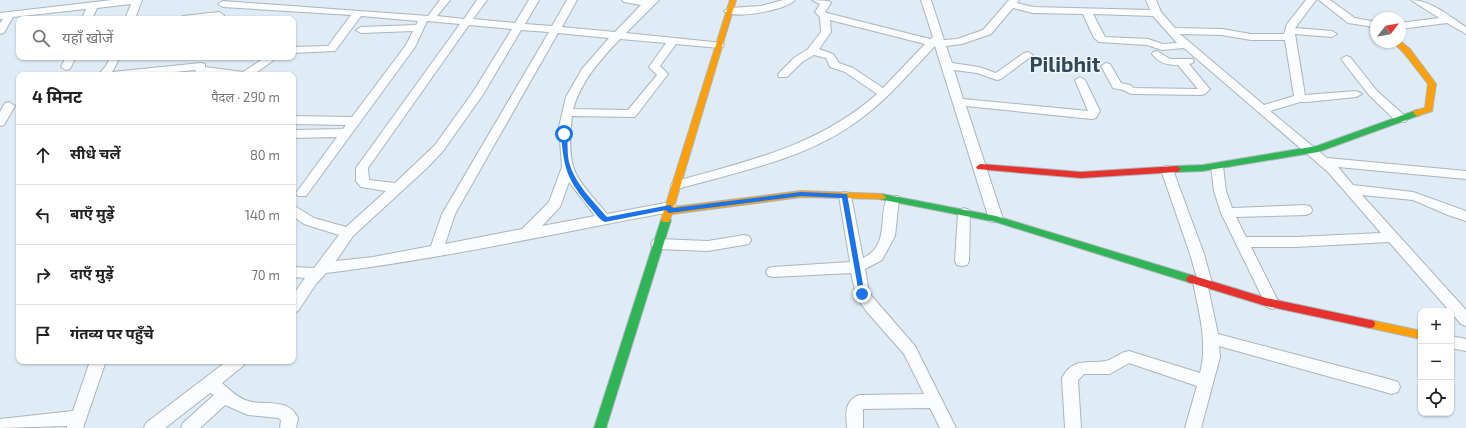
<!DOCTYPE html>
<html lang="hi">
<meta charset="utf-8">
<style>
:root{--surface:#fff;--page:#f2f2f2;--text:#222;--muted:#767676;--line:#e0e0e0}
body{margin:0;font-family:"Exo 2","Noto Sans Devanagari",sans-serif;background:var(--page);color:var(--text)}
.controls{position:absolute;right:12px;bottom:12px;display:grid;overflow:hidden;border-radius:8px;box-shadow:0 1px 3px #0004}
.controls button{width:36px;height:36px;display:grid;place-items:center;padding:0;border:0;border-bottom:1px solid var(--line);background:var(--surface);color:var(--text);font:20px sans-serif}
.compass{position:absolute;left:1370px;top:12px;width:36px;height:36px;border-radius:50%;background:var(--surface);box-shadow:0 1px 3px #0004;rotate:59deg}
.stop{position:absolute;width:12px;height:12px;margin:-9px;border:3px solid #1a73e8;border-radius:50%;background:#fff}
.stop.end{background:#1a73e8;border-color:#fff;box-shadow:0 1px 4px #0008}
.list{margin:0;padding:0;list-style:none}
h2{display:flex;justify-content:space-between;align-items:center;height:52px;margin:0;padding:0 16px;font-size:17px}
h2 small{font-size:13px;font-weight:400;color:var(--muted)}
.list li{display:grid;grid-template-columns:26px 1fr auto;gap:12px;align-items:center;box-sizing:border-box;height:60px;padding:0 16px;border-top:1px solid var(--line)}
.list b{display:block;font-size:15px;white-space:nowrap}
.list em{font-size:13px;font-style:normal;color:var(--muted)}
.icon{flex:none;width:22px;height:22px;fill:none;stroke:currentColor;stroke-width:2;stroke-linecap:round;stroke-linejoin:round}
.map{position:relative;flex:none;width:1466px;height:428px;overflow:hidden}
.search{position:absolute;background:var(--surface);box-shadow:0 1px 3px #0004;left:16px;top:16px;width:280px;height:44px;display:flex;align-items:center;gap:10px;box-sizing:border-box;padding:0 14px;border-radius:8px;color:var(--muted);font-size:15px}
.panel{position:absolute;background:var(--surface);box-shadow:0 1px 3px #0004;left:16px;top:72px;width:280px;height:292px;border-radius:8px}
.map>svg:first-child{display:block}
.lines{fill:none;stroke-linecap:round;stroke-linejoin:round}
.street-casing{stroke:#aab5bd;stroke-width:2}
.fast-casing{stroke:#aab5bd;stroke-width:2}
.slow-casing{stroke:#aab5bd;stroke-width:2}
.jam-casing{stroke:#aab5bd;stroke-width:2}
.street{fill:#fafcfe;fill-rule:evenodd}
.fast{fill:#30b455;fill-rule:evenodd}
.slow{fill:#ff9f0a;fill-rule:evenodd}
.jam{fill:#e5322d;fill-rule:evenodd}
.route{fill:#1a73e8}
.labels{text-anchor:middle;stroke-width:3;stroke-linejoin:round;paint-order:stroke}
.town-label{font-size:21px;font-weight:bold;fill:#314859;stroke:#f2f7fb}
</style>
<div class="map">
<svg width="1466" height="428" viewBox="0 0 1466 428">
<rect width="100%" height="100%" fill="#dfecf5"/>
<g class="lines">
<g class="street-casing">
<g id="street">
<polygon points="112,0 142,0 135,19 125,19 131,4 97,8 92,19 82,19 86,9 13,17 4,33 0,34 0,23 3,19 0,19 0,13"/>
<path d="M440 0H450L437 16 464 19 477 0H487L473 19 515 23 529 0H539L525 24 552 26 567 0H577L562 27 615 32 641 5 624 2 622 0H659L626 33 723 43 724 45 723 47 719 48 676 44 660 66 668 74 635 117 572 116C570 133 568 158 576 174 584 189 597 201 607 214L670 202 675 204 676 207 675 210 670 212C556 233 442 259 326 273L316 284 298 311 293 313V295L305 278 293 277V267L314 268 339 235 304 224 293 216V205L314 218 346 227 386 191 361 187 356 181V168L460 24 427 21 415 47 306 196H298L296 193 337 137 293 138V130L343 129 346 125 293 124V116L352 117 406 45 413 31 361 33 356 30 361 27 416 25 418 21 361 16 335 51 293 53V47L328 46 351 15 223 7 218 4 223 1 428 16ZM469 25 512 29 473 92 435 145 395 183 369 180 368 168ZM521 30 549 32 442 214 431 246 373 257 336 261 353 236 428 167 443 151 484 93ZM558 33 609 38 582 69 566 97 559 127 562 167 549 202 522 229 445 244 455 214ZM620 39 666 43 649 67 657 75 628 110 573 109C582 80 600 60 620 39ZM569 182 595 216 542 226 560 207Z"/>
<path d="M783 0H795C787 10 733 20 724 11L729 8 761 6Z"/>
<path d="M812 0 829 1 831 3 825 12 827 13 930 39 933 37 921 0H931L944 40 957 39 983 30 1009 0H1019L1017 3 1033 7 1150 10 1146 0H1156L1161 12 1175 28 1222 29 1251 34H1284L1287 24 1306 0H1316L1295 28 1332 31 1337 34 1332 37 1295 34 1305 95 1356 91 1362 94 1356 97 1307 102H1300L1270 111 1327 158 1466 171V179L1338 167 1353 185 1413 192 1466 211V221L1448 215 1413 200 1362 195 1466 310V326L1461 324 1389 242 1295 247H1251L1279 303 1277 307 1272 309 1267 307 1221 213 1214 191 1211 166 1213 163H1221L1223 166 1226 191 1232 208 1306 205 1311 207 1312 210 1311 213 1306 215 1236 217 1246 237H1295L1381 233 1328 172 1184 48 1162 50 1147 45 1099 42 1094 38 1083 14 1033 13 1013 8 991 34 962 44 946 46 952 63 979 67 996 73 1024 53 1028 52 1033 55 1001 79 997 80 977 73 954 70 963 99 1088 111 1075 80 1080 77 1085 80 1100 111 1096 118 1092 119 966 106 1003 219 1001 222H991L989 219 935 46C911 71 888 99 859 120 807 159 738 172 677 189L673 188 671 185 673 182C747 161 817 147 877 94L845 72 830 67 826 58 814 55 802 62 787 77H779L778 75 779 73 794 58 808 49 821 32 820 17 815 12 820 4ZM1093 14 1153 16 1177 43 1163 44 1148 39 1105 37ZM830 20 925 44 883 88 853 68 839 63 833 54 819 49 831 32ZM1180 34 1222 35 1251 40H1285L1294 96 1264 105Z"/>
<polygon points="1319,0 1330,0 1355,18 1376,22 1376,29 1368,26 1348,23"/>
<path d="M1411 0C1431 0 1449 16 1466 27V34L1447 23 1400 29V23L1439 18Z"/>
<polygon points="219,12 224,15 223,17 178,19 183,16"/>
<path d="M1157 51 1170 59H1193L1194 61 1193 63 1189 64 1208 87 1210 89 1205 94 1201 95 1131 94 1123 90 1113 88 1101 66 1106 63 1110 64 1121 83 1130 85 1134 88 1198 89 1178 65C1167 65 1159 63 1152 54L1153 52Z"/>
<polygon points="1346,56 1350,57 1377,91 1405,116 1407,119 1405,122 1397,122 1369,95 1341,59"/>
<polygon points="66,57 76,57 70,69 66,70 61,67"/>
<polygon points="110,57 120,57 112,72 201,63 205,64 205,67 243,72 266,57 278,57 253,75 215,75 196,72 195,70 145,75 98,75 106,66"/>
<polygon points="9,102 15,106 4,125 0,126 0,112 5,103"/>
<path d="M1167 166 1171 167 1173 170 1204 254 1212 283 1208 287 1218 334 1392 380 1398 382 1400 387 1398 392 1392 394 1219 346 1220 357 1201 428H1185L1197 386 1129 363 1110 374H1084L1078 380 1081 428H1065L1062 378C1073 357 1088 364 1106 361 1114 359 1120 352 1129 351L1200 373C1208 342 1199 313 1193 282L1197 278 1190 254 1161 170 1163 167Z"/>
<path d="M845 192 849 193 851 196 863 258C891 245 877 216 888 196H898L899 199 895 236 882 260 865 269 869 293 915 346 956 428H940L930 408 863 409V428H847C846 414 844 401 859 395L924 394 904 354 867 312 857 298 851 273 773 277 768 276 766 272 768 268 773 267 850 262 839 196 841 193Z"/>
<polygon points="964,208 969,210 970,213 969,261 967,265 962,266 957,265 955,261 958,213 959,210"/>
<polygon points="744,235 749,236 751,240 749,244 708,251 658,249 653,248 651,244 653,240 658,239 708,241"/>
<polygon points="1451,336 1466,339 1466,351 1451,348"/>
<polygon points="90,361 106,361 83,428 67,428 67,426 0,428 0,419 73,411"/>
<path d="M227 361H246L243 366 222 383C230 390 238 398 248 401 265 406 288 397 298 418L296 428H280L281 420 278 418 248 415 225 405 200 428H181L183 423 214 395 210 393 165 428H144L146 423Z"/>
</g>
</g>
<g class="fast-casing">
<g id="fast">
<polygon points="1417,110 1421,113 1420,115 1318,152 1203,171 1177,172 1173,169 1177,166 1203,165 1317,146"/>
<polygon points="882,194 996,216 1191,275 1194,276 1196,279 1194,282 1191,283 996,222 879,199 878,197"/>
<polygon points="666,217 671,220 606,428 594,428 661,220"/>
</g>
</g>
<g class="slow-casing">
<g id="slow">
<polygon points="730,0 736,0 674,207 801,191 882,194 886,197 885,199 801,197 672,214 669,222 663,222 661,220"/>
<polygon points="1400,41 1410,49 1436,84 1432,111 1417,116 1413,113 1414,111 1425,108 1428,84 1404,53 1393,42"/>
<polygon points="1370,320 1421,331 1421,339 1366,327 1365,324 1366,321"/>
</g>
</g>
<g class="jam-casing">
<g id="jam">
<polygon points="980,164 1081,172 1177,166 1181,169 1177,172 1081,178 977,169 976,167"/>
<polygon points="1191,275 1266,298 1370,320 1374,321 1375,324 1374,327 1370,328 1266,306 1188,282 1186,279 1188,276"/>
</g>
</g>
<use href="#street" class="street"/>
<use href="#fast" class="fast"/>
<use href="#slow" class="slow"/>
<use href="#jam" class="jam"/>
</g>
<path class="route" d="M564 132 567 134C568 143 567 153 569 162 575 184 593 201 607 217L670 205 673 208 801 192 847 194 865 296 862 297 859 294 842 198 801 196 669 213 666 210 605 222C599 220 595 212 590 207 567 179 564 170 561 134Z"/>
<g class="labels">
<g class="town-label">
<text x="1065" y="72">Pilibhit</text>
</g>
</g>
</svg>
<div class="controls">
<button>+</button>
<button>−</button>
<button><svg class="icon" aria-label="locate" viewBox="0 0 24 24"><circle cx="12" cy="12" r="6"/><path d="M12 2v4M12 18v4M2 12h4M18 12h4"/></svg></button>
</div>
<svg class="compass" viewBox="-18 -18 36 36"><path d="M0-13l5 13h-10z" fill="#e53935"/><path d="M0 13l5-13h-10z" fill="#767676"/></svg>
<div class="stop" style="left:564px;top:134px"></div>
<div class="stop end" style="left:862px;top:294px"></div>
<div class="search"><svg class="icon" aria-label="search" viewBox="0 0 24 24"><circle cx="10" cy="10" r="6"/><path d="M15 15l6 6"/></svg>यहाँ खोजें</div>
<section class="panel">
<h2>4 मिनट<small>पैदल · 290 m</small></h2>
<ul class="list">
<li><svg class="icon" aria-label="ahead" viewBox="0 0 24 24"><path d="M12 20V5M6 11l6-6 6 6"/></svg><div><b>सीधे चलें</b></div><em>80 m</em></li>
<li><svg class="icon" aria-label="left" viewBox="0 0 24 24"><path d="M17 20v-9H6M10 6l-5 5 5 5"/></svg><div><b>बाएँ मुड़ें</b></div><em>140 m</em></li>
<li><svg class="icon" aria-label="right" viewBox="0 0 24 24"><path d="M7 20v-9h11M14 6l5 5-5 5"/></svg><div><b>दाएँ मुड़ें</b></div><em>70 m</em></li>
<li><svg class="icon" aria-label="arrive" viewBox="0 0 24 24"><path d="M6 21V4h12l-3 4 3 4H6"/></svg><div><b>गंतव्य पर पहुँचे</b></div></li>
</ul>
</section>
</div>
